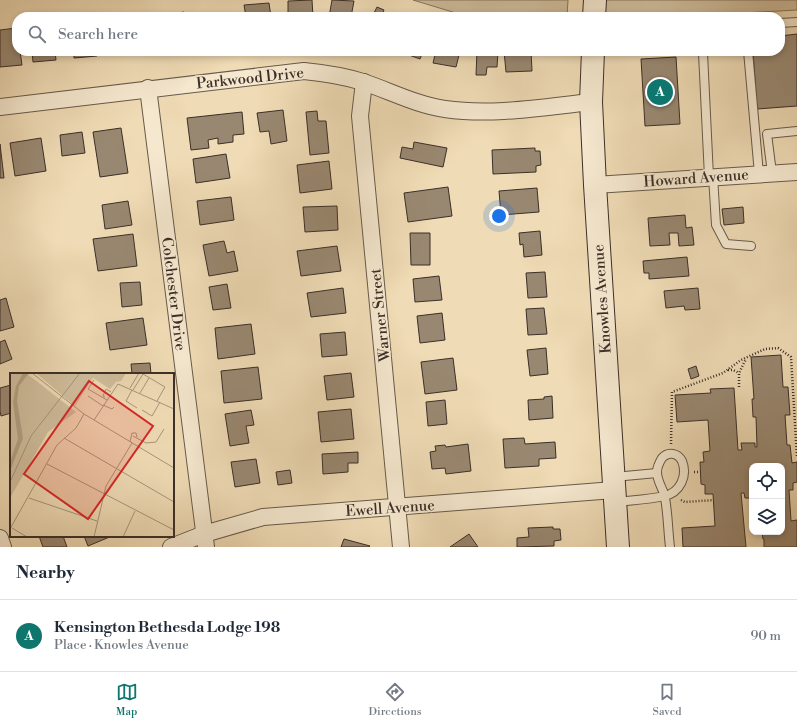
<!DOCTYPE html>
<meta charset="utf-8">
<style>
:root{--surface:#fff;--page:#f6f6f7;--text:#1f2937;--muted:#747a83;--line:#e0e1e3;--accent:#0f766e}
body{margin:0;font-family:"Libre Bodoni",serif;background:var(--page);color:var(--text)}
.controls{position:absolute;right:12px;bottom:12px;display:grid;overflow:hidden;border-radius:8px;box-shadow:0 2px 6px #0003}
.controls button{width:36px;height:36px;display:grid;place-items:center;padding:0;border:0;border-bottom:1px solid var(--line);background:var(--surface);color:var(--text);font:20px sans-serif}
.you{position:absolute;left:499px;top:216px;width:14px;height:14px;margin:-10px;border:3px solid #fff;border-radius:50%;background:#1a73e8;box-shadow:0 0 0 6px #1a73e833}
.badge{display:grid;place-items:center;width:26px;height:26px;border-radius:50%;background:var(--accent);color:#fff;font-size:13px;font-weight:700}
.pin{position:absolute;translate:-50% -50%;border:2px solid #fff;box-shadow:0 1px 4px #0006}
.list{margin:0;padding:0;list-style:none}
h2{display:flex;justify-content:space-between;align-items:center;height:52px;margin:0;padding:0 16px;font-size:17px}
h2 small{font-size:13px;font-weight:400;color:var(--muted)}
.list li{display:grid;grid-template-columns:26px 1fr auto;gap:12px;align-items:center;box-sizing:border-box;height:72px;padding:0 16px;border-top:1px solid var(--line)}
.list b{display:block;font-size:15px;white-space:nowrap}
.list p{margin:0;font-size:13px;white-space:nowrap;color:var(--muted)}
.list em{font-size:13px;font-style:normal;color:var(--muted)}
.icon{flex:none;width:22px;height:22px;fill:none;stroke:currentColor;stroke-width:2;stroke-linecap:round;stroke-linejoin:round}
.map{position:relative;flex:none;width:797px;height:547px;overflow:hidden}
.search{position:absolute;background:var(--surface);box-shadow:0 2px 6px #0003;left:12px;right:12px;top:12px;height:44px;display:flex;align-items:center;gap:10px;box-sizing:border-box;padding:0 14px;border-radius:16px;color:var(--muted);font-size:15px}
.sheet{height:124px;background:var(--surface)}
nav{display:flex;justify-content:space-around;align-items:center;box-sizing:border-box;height:56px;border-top:1px solid var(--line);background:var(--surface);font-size:11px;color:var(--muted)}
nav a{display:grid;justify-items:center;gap:2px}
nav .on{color:var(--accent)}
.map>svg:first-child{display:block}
.green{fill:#d0be9d;stroke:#867662}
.building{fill:#998871;stroke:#3b2f28}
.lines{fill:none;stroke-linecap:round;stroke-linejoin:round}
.service-casing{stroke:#685a4b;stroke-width:10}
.minor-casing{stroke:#685a4b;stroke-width:18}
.secondary-casing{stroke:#3b2f28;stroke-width:24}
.path{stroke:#3b2f28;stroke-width:2.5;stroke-dasharray:1 2;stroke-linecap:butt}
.service{stroke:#f5e8cf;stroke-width:8}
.minor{stroke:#f5e8cf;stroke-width:16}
.secondary{stroke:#f5e8cf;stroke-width:22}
.labels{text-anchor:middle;stroke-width:3.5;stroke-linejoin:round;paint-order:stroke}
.street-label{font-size:15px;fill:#3b2f28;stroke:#f5e8cf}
.inset-road{fill:none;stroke:#a7967d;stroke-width:1}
.view{fill:#d62828;fill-opacity:0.15;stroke:#d62828;stroke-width:2}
.inset-edge{fill:none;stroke:#3b2f28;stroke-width:2}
</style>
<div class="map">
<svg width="797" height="547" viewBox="0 0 797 547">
<rect width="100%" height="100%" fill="#efdbb5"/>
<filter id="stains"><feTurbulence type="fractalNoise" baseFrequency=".005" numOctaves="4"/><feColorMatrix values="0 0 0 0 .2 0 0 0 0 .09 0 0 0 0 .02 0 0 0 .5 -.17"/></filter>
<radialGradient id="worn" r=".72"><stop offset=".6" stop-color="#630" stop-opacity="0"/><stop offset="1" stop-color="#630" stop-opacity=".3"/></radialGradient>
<g class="green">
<polygon points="413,0 568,0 567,17 469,17"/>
<polygon points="600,0 797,0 797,10 670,17 599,17"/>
</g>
<g class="building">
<polygon points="312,0 313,17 288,17 288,1"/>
<polygon points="332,0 354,1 351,17 329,17"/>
<polygon points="269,3 271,17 246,17 244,5"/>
<polygon points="377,7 384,10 381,17 372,17"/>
<polygon points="184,12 185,17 174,17 173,14"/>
<polygon points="17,28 17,51 20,51 22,65 0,67 0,30"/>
<polygon points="797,34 797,106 757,109 753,51 780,51 780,36"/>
<polygon points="32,51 55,51 56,60 33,62"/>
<polygon points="74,51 97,51 97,56 74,58"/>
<polygon points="398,51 423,51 420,59"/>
<polygon points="436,51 460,51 456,67 433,63"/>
<polygon points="477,51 498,51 497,67 487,67 486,75 476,75"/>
<polygon points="504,51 531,51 532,71 506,72"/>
<polygon points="676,57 680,124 645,126 641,59"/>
<polygon points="283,110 287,141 271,144 269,131 260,132 257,113"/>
<polygon points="317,111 318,121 326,121 329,153 310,155 306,112"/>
<polygon points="242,112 244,134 233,135 233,142 218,144 218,138 208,140 209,148 191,150 187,118"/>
<polygon points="121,128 128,173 100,177 93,132"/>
<polygon points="82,132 85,153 62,156 60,135"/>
<polygon points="41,138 46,171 15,176 10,143"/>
<polygon points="414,142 447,148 443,167 400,158 402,147 413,149"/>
<polygon points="0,144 4,178 0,178"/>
<polygon points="535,148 535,151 540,151 541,165 536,166 536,172 493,174 492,150"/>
<polygon points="226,154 230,178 196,183 193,159"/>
<polygon points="329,161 332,189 300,193 297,165"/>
<polygon points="448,187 452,216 408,222 404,193"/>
<polygon points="537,188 539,212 501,215 499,191"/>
<polygon points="231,197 234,220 200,225 197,201"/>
<polygon points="128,201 132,225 105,229 102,205"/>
<polygon points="337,206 338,230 305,232 303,207"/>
<polygon points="743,207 744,223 724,225 722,209"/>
<polygon points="685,215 686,228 692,227 694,245 679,246 678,233 669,233 670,245 650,246 648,218"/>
<polygon points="540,231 542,255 524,257 523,244 520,245 519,233"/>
<polygon points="410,233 430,233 430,265 411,265"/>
<polygon points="133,234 137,266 98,271 93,239"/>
<polygon points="224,241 227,253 234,251 238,271 209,276 203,245"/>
<polygon points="337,246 341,271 301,276 297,251"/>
<polygon points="687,257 689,276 649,279 649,273 644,273 643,261"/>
<polygon points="545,272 547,297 528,298 526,273"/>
<polygon points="439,276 442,300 415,302 413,279"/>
<polygon points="140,282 142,305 122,307 120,283"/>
<polygon points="227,284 231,308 213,310 209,287"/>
<polygon points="343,288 346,313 311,317 307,293"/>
<polygon points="698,288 700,309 685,310 684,306 666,308 664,291"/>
<polygon points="6,298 14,327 0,331 0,300"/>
<polygon points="544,308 547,334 528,335 526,309"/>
<polygon points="442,313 445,340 420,343 417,316"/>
<polygon points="143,318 147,345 110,350 106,323"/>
<polygon points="251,324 255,354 218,359 215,328"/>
<polygon points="345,332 347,355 322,357 320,334"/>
<polygon points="5,340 12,359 0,364 0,342"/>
<polygon points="546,348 548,374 530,376 527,350"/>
<polygon points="781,355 783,387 788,387 790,415 785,415 787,445 790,445 792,463 797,462 797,482 793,483 793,490 789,490 791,521 797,520 797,547 764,547 764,539 763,539 762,532 782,532 782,466 752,466 752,498 745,498 744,493 741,493 746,547 683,547 682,528 715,526 713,494 705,494 705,485 701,484 700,462 704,462 703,452 710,451 708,420 677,422 675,395 711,393 710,389 734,388 738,450 742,450 741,443 755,443 755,447 757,447 756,417 753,417 752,399 754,399 751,357"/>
<polygon points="453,358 457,390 425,394 421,362"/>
<polygon points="150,363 151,374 132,374 131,364"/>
<polygon points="696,366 699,376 691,379 688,369"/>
<polygon points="258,367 262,399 224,403 221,371"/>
<polygon points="351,373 354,397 327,400 324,376"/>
<polygon points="11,385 11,413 1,416 0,411 0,388"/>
<polygon points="552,396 553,418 529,420 528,400 544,399 544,397"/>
<polygon points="445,400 447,424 428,426 426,402"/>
<polygon points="351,409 354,439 321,442 318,412"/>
<polygon points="251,410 254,425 246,426 249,443 230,446 225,414"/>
<polygon points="524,438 525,444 555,442 556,458 539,459 539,466 505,468 503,439"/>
<polygon points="468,444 471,471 446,474 445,468 432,469 430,452 436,451 435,446 445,445 446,447"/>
<polygon points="358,452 358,463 348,463 348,472 323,474 322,454"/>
<polygon points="256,459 260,483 235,487 231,462"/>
<polygon points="290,470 292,483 278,485 276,472"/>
<polygon points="553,527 553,529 560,529 561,540 554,541 554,546 517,547 517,538 529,537 528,528"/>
<polygon points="469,534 478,547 450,547"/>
<polygon points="39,536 63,536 67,547 43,547"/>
<polygon points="84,536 112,536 88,546"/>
<polygon points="344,539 370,546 369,547 341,547"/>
</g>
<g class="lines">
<g class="service-casing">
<g id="service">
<polyline points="780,23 797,22"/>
<polyline points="748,51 759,174"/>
<polyline points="703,53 709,177"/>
<polyline points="772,173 767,134 797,131"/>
<polyline points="713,176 716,225 726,244 751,246"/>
<polyline points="614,477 657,473"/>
<path d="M615 502C631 500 648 500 664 496 680 493 688 476 682 461 678 453 668 451 662 458 659 463 657 467 657 472 657 482 664 490 665 498 668 514 668 531 670 547"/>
</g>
</g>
<g class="minor-casing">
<g id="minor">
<polyline points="364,82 360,116 401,547"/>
<polyline points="148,88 206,547"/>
<path d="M0 107 304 71C324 73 344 76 363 82 390 91 417 105 445 109 493 116 543 107 591 102"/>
<polyline points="595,185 797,172"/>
<polyline points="0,538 3,547"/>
<polyline points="171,547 204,534 263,517 614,490"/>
</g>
</g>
<g class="secondary-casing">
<g id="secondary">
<polyline points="594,17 595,0"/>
<polyline points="593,51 591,102 595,185 618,547"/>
</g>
</g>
<g class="path">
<polyline points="728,370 733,370 739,373"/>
<polyline points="739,387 739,373 746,359"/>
<polyline points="671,444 672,392 723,373 741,360 765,349 778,348 791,357 797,457"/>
<polyline points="694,472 701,472"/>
<polyline points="681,500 685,502 714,500"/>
</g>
<use href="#service" class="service"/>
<use href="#minor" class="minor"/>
<use href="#secondary" class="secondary"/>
</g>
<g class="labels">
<g class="street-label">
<text transform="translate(250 78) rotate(-6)" y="5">Parkwood Drive</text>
<text transform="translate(696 178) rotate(-4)" y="5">Howard Avenue</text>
<text transform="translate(174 294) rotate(83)" y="5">Colchester Drive</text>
<text transform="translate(602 299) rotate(-94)" y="5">Knowles Avenue</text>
<text transform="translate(380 315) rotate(-96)" y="5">Warner Street</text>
<text transform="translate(390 508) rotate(-4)" y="5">Ewell Avenue</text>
</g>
</g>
<g transform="translate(10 373)">
<rect width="164" height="164" fill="#efdbb5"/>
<path d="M0 0H16L66 39 38 59 0 125ZM26 0H116L111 8 106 9 100 16 83 5 65 33Z" fill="#d0be9d"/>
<path d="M13 0H19L9 13 7 28 13 65 0 98V89L8 66 3 29 6 13Z" fill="#b2a185"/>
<path class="inset-road" d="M22 0 74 41 164 95M84 7 78 16 97 27M120 15 129 0M122 17 116 28 127 35M123 17 133 1 155 14 147 28M130 20 139 5M78 23 93 33M95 24 93 23 96 16 101 19M93 32 102 36 104 34M132 37 142 43 150 29M84 47 108 11 164 36M123 63 136 70 146 69 154 56M54 65 164 129M120 69 122 60H126L127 64M37 91 164 157M0 109 21 63 70 0M19 125 87 148M2 155 17 164M0 156 47 72 66 55 74 41M84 164 96 113 122 70M113 164 125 138"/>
<path class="view" d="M79 8 143 53 78 146 14 101Z"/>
<rect width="164" height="164" class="inset-edge"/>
</g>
<rect width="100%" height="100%" filter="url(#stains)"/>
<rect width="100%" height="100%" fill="url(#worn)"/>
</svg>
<div class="controls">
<button><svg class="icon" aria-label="locate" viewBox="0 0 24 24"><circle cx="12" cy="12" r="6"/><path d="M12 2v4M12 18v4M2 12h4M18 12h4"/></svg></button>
<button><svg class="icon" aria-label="layers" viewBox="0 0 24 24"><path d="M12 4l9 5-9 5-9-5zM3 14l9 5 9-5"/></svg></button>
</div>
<div class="you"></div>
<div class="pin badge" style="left:660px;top:92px">A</div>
<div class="search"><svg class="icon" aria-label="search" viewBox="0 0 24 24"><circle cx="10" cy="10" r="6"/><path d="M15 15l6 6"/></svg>Search here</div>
</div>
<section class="sheet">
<h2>Nearby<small></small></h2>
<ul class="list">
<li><span class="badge">A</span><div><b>Kensington Bethesda Lodge 198</b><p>Place · Knowles Avenue</p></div><em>90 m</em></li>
</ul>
</section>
<nav>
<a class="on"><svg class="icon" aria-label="map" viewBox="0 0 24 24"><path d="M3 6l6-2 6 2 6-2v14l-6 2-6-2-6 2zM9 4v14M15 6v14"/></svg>Map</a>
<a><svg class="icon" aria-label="directions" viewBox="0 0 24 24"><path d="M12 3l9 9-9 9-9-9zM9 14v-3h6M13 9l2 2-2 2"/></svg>Directions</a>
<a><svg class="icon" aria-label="saved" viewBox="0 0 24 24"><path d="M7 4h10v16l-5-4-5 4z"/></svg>Saved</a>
</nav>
